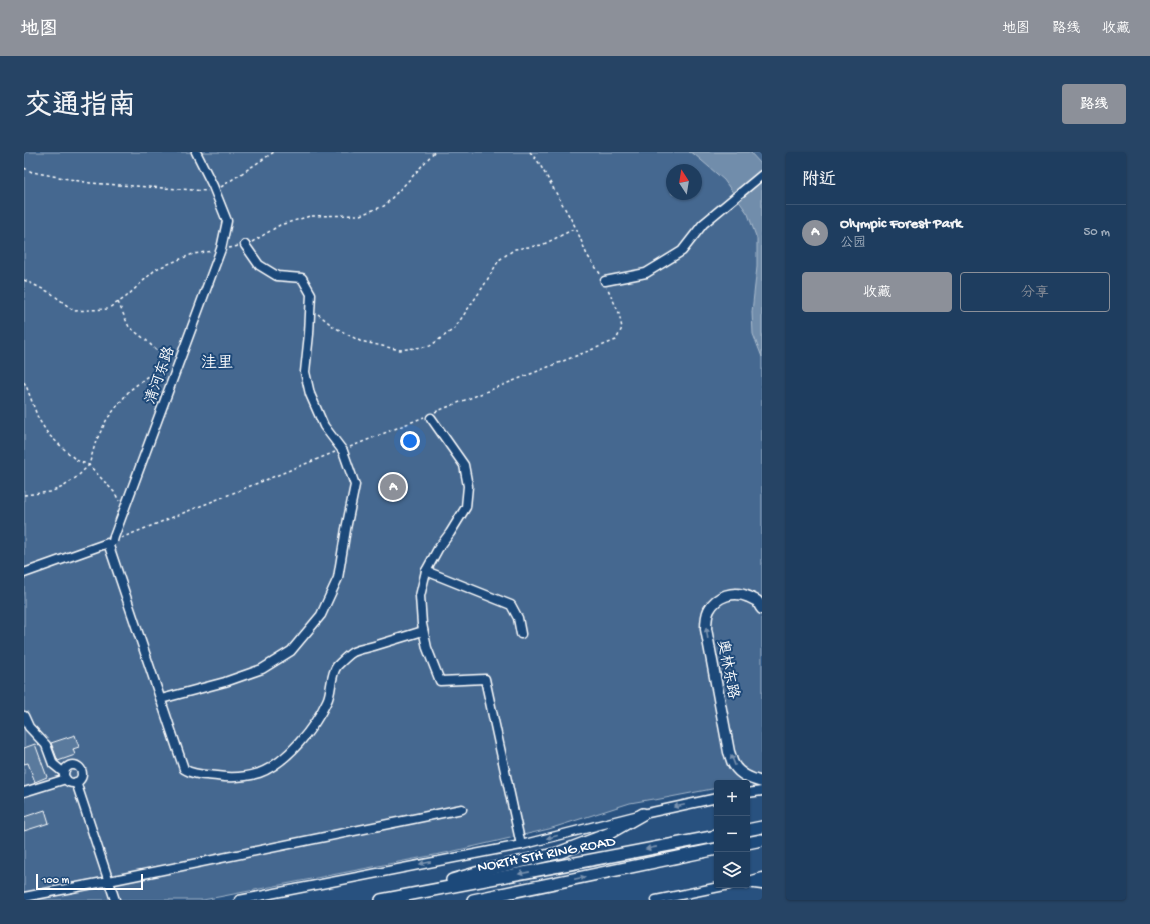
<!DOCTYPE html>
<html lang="zh">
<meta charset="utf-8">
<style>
:root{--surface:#1e3d5f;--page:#264465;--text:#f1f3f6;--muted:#a1aebd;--line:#3c5674;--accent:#8c9099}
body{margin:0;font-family:"Gochi Hand","LXGW WenKai TC",sans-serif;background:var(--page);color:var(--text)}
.controls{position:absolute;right:12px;bottom:12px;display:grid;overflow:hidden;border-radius:4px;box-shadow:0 1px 3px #0004}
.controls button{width:36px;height:36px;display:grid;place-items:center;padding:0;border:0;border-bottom:1px solid var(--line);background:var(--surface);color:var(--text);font:20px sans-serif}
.compass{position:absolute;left:642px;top:12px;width:36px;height:36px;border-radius:50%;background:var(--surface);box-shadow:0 1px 3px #0004;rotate:348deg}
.scale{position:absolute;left:12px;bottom:10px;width:107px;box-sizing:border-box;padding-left:4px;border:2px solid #fff;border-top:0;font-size:11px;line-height:14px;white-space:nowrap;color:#fff;-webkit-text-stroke:3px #1f4a7a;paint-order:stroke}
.you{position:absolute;left:386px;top:289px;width:14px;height:14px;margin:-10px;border:3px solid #fff;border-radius:50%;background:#1a73e8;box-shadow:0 0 0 6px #1a73e833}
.badge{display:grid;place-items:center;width:26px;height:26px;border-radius:50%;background:var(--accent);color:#fff;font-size:13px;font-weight:700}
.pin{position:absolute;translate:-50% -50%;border:2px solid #fff;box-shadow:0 1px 4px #0006}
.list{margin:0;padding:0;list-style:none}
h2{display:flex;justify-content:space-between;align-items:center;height:52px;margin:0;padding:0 16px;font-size:17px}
h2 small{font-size:13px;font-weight:400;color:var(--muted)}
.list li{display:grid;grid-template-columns:26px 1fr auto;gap:12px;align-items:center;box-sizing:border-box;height:56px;padding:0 16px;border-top:1px solid var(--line)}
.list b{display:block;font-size:15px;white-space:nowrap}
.list p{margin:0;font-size:13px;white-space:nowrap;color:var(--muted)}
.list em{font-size:13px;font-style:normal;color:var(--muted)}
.actions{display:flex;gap:8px;padding:12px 16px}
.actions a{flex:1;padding:9px 0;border:1px solid var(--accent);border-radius:4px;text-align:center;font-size:14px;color:var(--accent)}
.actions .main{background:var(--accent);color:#fff}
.icon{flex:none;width:22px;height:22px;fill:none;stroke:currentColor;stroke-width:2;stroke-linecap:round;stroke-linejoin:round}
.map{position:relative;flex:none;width:738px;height:748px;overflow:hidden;border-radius:4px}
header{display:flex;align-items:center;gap:24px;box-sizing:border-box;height:56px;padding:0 20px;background:var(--accent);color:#fff}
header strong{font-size:19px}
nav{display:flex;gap:22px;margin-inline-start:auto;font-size:14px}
.intro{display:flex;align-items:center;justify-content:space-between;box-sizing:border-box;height:96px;padding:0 24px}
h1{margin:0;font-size:28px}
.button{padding:10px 18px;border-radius:4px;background:var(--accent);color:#fff;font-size:14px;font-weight:700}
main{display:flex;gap:24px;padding:0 24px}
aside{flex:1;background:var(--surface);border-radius:4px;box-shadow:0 1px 3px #0004}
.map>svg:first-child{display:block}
.green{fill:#446890;stroke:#a2b4c8;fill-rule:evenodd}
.water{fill:#718dab;stroke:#aabbcd}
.building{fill:#5a7a9d;stroke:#fff}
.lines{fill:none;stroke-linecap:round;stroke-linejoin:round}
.minor-casing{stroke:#fff;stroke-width:11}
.major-casing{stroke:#fff;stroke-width:13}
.highway-casing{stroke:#fff;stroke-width:14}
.path{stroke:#fff;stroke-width:1.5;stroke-dasharray:3 3;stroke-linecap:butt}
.minor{stroke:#1f4a7a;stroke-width:8}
.major{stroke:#1f4a7a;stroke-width:10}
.highway{stroke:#1f4a7a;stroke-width:11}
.minor-bridge-casing{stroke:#fff;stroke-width:11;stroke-linecap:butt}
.minor-bridge{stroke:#1f4a7a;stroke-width:8}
.oneway{fill:#7992af}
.labels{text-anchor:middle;stroke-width:4;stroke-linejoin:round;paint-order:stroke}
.street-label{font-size:15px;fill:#fff;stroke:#1f4a7a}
.neighbourhood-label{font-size:16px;fill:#fff;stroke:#1f4a7a}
</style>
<header>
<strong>地图</strong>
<nav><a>地图</a><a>路线</a><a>收藏</a></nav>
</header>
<div class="intro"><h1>交通指南</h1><a class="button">路线</a></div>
<main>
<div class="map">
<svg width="738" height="748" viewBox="0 0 738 748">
<rect width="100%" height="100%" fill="#28517f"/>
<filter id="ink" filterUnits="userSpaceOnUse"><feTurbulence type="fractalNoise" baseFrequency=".025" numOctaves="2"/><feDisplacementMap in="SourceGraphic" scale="8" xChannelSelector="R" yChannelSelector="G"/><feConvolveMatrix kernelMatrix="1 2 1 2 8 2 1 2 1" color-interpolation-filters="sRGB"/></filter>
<g filter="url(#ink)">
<path class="green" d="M0 0H738V627L722 631H693V636L631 648 629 647 606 651 525 677 426 700 179 748H0ZM648 18H672V42H648Z"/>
<polygon class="water" points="665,0 726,0 738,13 738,205 729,182 728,160 733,115 733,87 724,62 700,28 670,2"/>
<g class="building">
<polygon points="51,583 55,595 49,597 51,603 34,609 27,591"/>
<polygon points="11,592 23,625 11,630 4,611 0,612 0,596"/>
<polygon points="21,658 25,671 0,679 0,665"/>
</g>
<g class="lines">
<g class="minor-casing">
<g id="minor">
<polyline points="581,129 622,121 658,99 679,72 738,23"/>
<polyline points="407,266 440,313 444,334 442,355 426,381 414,397 402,419 396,444 398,472 403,496 416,529 461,527 497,693"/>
<polyline points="90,385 197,97 203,69 189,34 172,0"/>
<polyline points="402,419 487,453 494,466 497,482"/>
<path d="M0 421 84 391 160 617C169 623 182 623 193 624 206 626 222 625 235 621 263 611 291 575 303 549 308 540 306 523 313 514 317 510 324 503 329 500 335 497 343 496 350 494 366 489 383 484 399 479"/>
<polyline points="137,547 201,530 238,517 267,499 297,463 314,426 322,377 331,333 319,299 300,274 286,242 281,220 285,182 287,142 278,126 253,124 235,113 221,93"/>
<polyline points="0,564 5,575 22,593 29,612 40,621"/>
<circle cx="49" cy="622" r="9"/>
<polyline points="52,630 91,748"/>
<polyline points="0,640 42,627"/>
<polyline points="723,641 738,639"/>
<polyline points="724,729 738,725"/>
<polyline points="0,745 85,729 438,657"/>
<polyline points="215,748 497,693 619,662 693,646"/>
<polyline points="632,748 705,733"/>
</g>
</g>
<g class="major-casing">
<g id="major">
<path d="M738 457C736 455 735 451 733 449 731 448 727 446 725 445 710 438 692 444 685 458 682 464 682 470 682 477L705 600C707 604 707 609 710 613 716 623 727 627 738 630"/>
<polyline points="723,730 738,732"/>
</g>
</g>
<g class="highway-casing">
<g id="highway">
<polyline points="723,678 738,675"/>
<polyline points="723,691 738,688"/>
<polyline points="428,728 466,717 534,701 584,682 619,662"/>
<polyline points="357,748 693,684"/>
<polyline points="449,748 693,697"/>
</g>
</g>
<g class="path">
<polyline points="506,0 515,11 552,76 563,103 577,123"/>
<polyline points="0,16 8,20 66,31 184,39"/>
<polyline points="197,35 250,0"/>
<polyline points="228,90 256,73 286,64 336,63 360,54 388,25 410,0"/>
<polyline points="205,96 215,94"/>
<polyline points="0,128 27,141 50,159 83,157 101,146 132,117 169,102 189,99"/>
<polyline points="94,150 105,175 122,188 135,201 141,211"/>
<polyline points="294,162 310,175 336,189 376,198 406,194 430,177 459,135 475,108 491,97 518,93 552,76"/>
<polyline points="0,230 3,236 14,266 24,282 52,308 65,313 91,341 95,349"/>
<polyline points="411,260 592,188 598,176 595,161 583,135"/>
<polyline points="326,295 400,265"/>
<polyline points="0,343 26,340 39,335 54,324 65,313 72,289 83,267 105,239 135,215 141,211 146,211"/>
<polyline points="97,386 311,300"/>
</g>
<use href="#minor" class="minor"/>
<use href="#major" class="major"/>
<use href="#highway" class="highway"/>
<g class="minor-bridge-casing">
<polyline id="minor-bridge" points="89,389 90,385"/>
</g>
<use href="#minor-bridge" class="minor-bridge"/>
</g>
<defs><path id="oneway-solid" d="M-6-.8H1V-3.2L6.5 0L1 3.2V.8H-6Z"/></defs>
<g class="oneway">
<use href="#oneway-solid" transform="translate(683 481) rotate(-98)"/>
<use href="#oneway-solid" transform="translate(709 608) rotate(-111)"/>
<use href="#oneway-solid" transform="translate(655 654) rotate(168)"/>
<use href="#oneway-solid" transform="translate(528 685) rotate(166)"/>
<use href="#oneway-solid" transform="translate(627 696) rotate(169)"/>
<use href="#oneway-solid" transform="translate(401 711) rotate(169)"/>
<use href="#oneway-solid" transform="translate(500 721) rotate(169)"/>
<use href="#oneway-solid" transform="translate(556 726) rotate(-12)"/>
</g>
</g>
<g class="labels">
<g class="street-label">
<text transform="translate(135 223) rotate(-70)" y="5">清河东路</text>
<text transform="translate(705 517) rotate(79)" y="5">奥林东路</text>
<text transform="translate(522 701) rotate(-11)" y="5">NORTH 5TH RING ROAD</text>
</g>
<g class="neighbourhood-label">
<text x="193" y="215">洼里</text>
</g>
</g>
</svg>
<div class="controls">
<button>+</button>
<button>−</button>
<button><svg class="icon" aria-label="layers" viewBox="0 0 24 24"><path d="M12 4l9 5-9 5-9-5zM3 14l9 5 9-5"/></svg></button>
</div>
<svg class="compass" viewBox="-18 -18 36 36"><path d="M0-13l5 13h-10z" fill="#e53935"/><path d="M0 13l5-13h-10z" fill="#a1aebd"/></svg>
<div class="scale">100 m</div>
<div class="you"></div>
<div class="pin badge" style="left:369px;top:335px">A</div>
</div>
<aside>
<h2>附近<small></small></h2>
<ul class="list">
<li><span class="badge">A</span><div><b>Olympic Forest Park</b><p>公园</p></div><em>50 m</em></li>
</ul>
<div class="actions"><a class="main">收藏</a><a>分享</a></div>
</aside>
</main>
